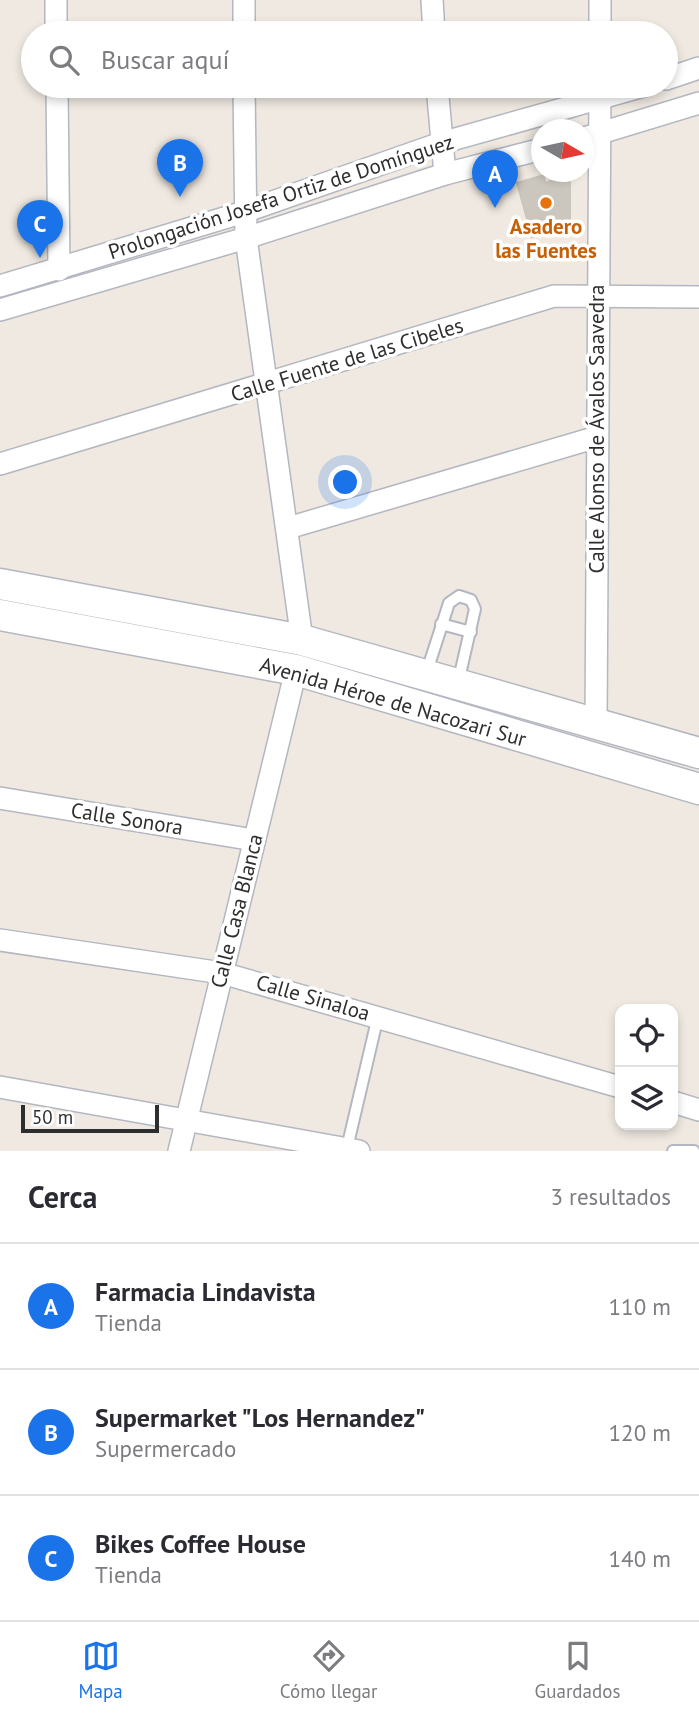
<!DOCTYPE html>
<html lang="es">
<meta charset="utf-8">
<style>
:root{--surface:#fff;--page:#f7f7f7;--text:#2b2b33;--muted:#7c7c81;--line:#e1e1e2;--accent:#1a73e8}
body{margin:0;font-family:"PT Sans",sans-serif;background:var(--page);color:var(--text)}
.controls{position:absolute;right:21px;bottom:21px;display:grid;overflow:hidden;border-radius:14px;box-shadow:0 4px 10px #0003}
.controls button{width:63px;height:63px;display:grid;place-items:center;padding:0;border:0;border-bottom:2px solid var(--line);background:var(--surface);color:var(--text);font:35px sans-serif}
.compass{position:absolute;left:531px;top:119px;width:63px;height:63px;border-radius:50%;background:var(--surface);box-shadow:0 4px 10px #0003;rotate:99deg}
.scale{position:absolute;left:21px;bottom:18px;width:138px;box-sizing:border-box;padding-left:7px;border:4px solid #2e2e2e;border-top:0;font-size:19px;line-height:24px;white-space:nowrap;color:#2e2e2e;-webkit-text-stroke:5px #fff;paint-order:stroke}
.you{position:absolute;left:346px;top:483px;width:24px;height:24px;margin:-18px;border:5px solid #fff;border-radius:50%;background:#1a73e8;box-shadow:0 0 0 10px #1a73e833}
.badge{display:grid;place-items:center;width:46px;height:46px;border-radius:50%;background:var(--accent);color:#fff;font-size:23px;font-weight:700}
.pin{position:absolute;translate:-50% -58px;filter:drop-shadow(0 2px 4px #0008)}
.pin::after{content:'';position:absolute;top:37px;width:24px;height:21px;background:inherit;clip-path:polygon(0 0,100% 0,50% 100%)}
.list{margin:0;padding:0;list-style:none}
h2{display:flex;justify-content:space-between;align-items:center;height:91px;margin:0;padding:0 28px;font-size:30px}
h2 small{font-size:23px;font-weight:400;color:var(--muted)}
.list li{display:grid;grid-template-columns:46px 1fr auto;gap:21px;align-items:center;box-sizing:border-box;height:126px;padding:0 28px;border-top:2px solid var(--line)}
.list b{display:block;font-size:26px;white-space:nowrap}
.list p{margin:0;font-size:23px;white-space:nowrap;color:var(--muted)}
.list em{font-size:23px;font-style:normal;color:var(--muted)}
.icon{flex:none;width:38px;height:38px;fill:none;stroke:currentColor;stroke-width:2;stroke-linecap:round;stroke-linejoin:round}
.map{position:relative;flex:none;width:699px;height:1151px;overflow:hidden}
.search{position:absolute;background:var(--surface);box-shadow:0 4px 10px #0003;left:21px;right:21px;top:21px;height:77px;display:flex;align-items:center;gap:18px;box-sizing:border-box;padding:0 24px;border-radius:38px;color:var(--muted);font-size:26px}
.sheet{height:469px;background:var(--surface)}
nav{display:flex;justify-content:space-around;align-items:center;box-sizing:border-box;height:98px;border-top:2px solid var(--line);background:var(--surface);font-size:19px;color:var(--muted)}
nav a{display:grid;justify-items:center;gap:4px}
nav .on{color:var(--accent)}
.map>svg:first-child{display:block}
.building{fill:#cbc7bf;stroke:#cbc5ba;stroke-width:2}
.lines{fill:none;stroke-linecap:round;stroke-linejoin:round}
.service-casing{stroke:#b4b7c1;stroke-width:14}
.minor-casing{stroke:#b4b7c1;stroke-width:24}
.secondary-casing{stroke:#b4b7c1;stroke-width:33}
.service{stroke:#fff;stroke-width:10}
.minor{stroke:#fff;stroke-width:21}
.secondary{stroke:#fff;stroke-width:30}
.food-dot{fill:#e8710a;stroke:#fff;stroke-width:2.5}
.labels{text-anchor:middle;stroke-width:7;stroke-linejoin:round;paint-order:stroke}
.street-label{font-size:21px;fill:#2e2e2e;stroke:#fff}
.food-label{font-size:21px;font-weight:bold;fill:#c56008;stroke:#fff}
</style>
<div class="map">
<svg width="699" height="1151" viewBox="0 0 699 1151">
<rect width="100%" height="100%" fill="#efe9e1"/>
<polygon class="building" points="570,174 570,224 532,237 517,183 544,175 545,183"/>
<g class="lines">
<g class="service-casing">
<g id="service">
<polyline points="441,624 471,632"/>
<polyline points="426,674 449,603 459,596 471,600 475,609 458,683"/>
<polyline points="347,1148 378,1016"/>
<polyline points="673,1151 694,1151"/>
</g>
</g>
<g class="minor-casing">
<g id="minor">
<polyline points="56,0 56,33"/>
<polyline points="432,0 434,33"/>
<polyline points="244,33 244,0"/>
<polyline points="600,33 600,0"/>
<polyline points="666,79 699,68"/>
<polyline points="57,86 59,270"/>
<polyline points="244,86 246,238 302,640"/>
<polyline points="437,86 445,174"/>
<polyline points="584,138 699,103"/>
<polyline points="0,286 244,212 441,143 644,86"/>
<polyline points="0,310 246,238 445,174 542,149"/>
<polyline points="0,464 554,296 699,297"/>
<polyline points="288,528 597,437"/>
<polyline points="596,725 600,88"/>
<polyline points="0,798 254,840"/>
<polyline points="0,940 222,973 620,1087"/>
<polyline points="0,1087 359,1151"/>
<polyline points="673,1102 699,1110"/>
<polyline points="179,1151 296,670"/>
</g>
</g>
<g class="secondary-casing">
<g id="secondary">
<polyline points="0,584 302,640 699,753"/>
<polyline points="0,615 296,670 699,789"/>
</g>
</g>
<use href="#service" class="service"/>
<use href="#minor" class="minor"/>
<use href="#secondary" class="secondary"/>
</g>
<circle class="food-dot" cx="546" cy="203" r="7"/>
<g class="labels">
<g class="street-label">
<text transform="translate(281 197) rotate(-18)" y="7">Prolongación Josefa Ortiz de Domínguez</text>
<text transform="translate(347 360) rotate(-17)" y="7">Calle Fuente de las Cibeles</text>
<text transform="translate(597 429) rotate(-90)" y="7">Calle Alonso de Ávalos Saavedra</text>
<text transform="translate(393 702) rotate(16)" y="7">Avenida Héroe de Nacozari Sur</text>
<text transform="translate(127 819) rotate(9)" y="7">Calle Sonora</text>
<text transform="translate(237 911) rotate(-76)" y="7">Calle Casa Blanca</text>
<text transform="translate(313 998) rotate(16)" y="7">Calle Sinaloa</text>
</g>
<g class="food-label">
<text x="546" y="234">Asadero<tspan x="546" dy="24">las Fuentes</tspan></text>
</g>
</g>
</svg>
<div class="controls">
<button><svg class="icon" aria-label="locate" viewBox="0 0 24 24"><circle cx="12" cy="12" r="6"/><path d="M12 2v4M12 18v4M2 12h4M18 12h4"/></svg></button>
<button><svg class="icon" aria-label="layers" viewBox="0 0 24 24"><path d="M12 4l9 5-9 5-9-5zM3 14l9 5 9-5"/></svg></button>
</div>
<svg class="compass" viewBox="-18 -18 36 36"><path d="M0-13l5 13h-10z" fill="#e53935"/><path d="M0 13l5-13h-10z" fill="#7c7c81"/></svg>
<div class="scale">50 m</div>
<div class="you"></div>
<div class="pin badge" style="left:495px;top:208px">A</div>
<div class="pin badge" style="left:180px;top:197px">B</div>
<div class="pin badge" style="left:40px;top:258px">C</div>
<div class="search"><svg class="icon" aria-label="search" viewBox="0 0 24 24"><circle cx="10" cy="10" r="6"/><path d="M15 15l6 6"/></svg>Buscar aquí</div>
</div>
<section class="sheet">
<h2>Cerca<small>3 resultados</small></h2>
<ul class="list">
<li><span class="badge">A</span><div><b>Farmacia Lindavista</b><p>Tienda</p></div><em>110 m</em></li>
<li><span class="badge">B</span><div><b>Supermarket &quot;Los Hernandez&quot;</b><p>Supermercado</p></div><em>120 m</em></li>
<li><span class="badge">C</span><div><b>Bikes Coffee House</b><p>Tienda</p></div><em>140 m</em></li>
</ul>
</section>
<nav>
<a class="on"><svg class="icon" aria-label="map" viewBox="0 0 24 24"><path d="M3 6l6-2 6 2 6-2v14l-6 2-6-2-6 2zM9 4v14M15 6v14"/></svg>Mapa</a>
<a><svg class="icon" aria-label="directions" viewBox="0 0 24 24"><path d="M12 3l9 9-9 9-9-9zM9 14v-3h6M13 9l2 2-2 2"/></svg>Cómo llegar</a>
<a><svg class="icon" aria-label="saved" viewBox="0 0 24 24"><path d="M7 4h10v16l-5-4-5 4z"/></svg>Guardados</a>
</nav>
